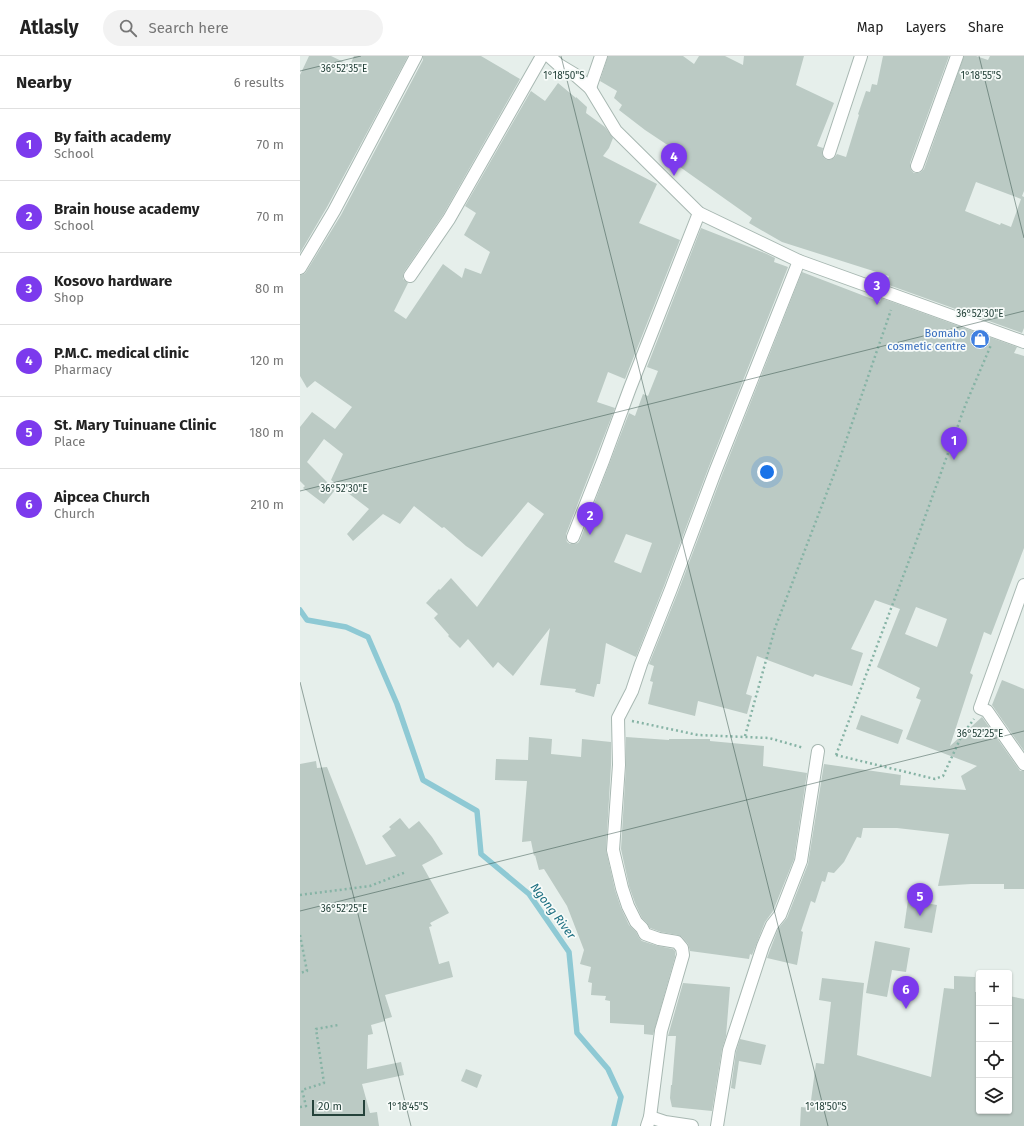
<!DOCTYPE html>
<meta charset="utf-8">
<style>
:root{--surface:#fff;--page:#f2f2f2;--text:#222;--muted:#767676;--line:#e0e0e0;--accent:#7c3aed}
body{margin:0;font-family:"Fira Sans",sans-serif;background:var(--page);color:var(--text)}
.controls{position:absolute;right:12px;bottom:12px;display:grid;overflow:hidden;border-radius:4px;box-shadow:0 1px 3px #0004}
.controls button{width:36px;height:36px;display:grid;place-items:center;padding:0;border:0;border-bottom:1px solid var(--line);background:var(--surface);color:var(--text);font:20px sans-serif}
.scale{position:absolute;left:12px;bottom:10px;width:53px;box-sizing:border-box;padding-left:4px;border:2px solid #24423a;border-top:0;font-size:11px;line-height:14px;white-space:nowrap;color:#24423a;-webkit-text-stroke:3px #f7fbf9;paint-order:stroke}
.you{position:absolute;left:467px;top:416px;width:14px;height:14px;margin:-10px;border:3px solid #fff;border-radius:50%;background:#1a73e8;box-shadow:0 0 0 6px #1a73e833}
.badge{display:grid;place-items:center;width:26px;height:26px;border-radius:50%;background:var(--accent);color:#fff;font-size:13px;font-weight:700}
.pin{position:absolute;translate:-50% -33px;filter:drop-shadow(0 1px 2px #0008)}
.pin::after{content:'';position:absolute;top:21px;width:14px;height:12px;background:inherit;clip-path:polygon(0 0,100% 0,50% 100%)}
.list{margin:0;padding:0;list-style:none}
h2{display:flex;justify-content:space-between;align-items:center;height:52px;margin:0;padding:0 16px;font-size:17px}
h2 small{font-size:13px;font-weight:400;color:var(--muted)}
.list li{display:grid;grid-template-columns:26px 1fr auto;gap:12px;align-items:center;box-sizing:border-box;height:72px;padding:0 16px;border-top:1px solid var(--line)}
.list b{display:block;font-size:15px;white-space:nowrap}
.list p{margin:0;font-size:13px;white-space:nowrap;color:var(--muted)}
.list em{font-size:13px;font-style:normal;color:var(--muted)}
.icon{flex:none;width:22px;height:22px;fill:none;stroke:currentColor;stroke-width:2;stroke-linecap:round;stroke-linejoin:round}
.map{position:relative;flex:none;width:724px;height:1070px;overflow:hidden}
header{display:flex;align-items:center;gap:24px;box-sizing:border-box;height:56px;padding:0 20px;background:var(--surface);border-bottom:1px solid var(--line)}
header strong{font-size:19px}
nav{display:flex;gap:22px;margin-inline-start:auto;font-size:14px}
.search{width:280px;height:36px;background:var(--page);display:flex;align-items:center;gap:10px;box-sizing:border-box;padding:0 14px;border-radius:22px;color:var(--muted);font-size:15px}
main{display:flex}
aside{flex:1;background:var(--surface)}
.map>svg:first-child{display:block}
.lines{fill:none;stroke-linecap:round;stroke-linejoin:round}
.stream{stroke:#8ec9d4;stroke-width:5.5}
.building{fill:#bbcac4;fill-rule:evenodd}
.minor-casing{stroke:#a8b8b2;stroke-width:14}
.path{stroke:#86b3a5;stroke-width:2.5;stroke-dasharray:2 3;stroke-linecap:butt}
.minor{stroke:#fff;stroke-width:12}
.ticks{fill:none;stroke:#24423a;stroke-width:1;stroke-opacity:0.45}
.labels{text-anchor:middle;stroke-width:3.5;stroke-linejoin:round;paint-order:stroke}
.shop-label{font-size:11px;fill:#366cbe;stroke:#f7fbf9;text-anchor:end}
.water-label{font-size:12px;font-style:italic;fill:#1c6f80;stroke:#f7fbf9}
.ticks-label{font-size:10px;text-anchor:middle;fill:#24423a;stroke:#f7fbf9;stroke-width:3.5;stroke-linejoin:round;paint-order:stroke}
</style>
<header>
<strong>Atlasly</strong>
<div class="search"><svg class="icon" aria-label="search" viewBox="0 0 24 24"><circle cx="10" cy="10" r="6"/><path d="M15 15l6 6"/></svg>Search here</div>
<nav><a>Map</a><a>Layers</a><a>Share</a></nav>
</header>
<main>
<aside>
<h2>Nearby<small>6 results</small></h2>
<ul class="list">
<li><span class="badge">1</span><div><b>By faith academy</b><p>School</p></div><em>70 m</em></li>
<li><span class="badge">2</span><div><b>Brain house academy</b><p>School</p></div><em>70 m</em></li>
<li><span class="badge">3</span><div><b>Kosovo hardware</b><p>Shop</p></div><em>80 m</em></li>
<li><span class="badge">4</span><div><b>P.M.C. medical clinic</b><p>Pharmacy</p></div><em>120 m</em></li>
<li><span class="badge">5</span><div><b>St. Mary Tuinuane Clinic</b><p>Place</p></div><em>180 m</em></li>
<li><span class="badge">6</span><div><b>Aipcea Church</b><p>Church</p></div><em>210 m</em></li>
</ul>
</aside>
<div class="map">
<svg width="724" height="1070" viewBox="0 0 724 1070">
<rect width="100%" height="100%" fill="#e6efeb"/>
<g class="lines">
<polyline class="stream" points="0,554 7,564 46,571 68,581 97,648 123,724 177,755 181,798 229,838 269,896 277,977 308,1013 321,1041 314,1070"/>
</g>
<g class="building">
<polygon points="9,0 31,0 50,9 54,0 108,0 27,151 0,197 0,19"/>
<path d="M123 0H181L220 23 143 159 104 216 103 219V223L108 227 94 255 106 263 143 208 162 222 165 212 181 218 190 196 164 179 176 157 165 150 231 35 245 45 258 27 276 42V41L287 51 286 57 305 71 313 82 309 92 303 100 357 128 339 167 380 184 325 323 308 316 297 346 315 352 266 478V482L267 486 270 488H274L278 487 280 484 329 357 335 360 343 338 348 340 358 315 347 311 401 172 467 198 475 202 474 206 488 211 408 413 364 530 336 601 306 587 300 628H297L294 641 275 636 276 633 240 629 250 572 213 620 198 606 193 612 168 583 160 592 148 580 149 579 134 562 138 558 126 547 139 533 140 534 151 522 177 551 244 458 228 446 182 501 166 490 144 471 142 472 114 450 100 468 83 458 53 485 47 478 69 453 31 424 43 398 24 383 7 406 35 434 24 448 3 432 5 430 0 425V371L12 356 35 373 52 351 15 325 7 332 0 320V219L4 218 6 216 41 159 123 4ZM326 478 352 487 341 517 314 506Z"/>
<path d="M308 0H383L394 8 399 0H425L443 9 444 0H504L496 29 534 47 517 90 523 92 522 98 524 102 527 104H530L534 102 537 98 546 101 559 59 558 58 566 35 570 36 572 28 577 29 583 0H649L610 107V111L611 114 614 117H618L621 116 624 113 664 0H676L688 4 690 0H724V135L722 140 724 141V272L722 277 586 228 589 220 482 186 449 167 452 162 380 111 382 108 371 100 375 94 345 74 319 54 322 49 314 42 317 35 300 25ZM676 126 721 143 711 171 701 167 700 169 665 155Z"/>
<path d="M502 216 580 246 581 242 717 291 714 297 724 300V492L691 579 684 576 678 594 670 617 673 619 650 690 682 661 718 712 720 715H724V833H704V828H671L638 830 649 778 597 772H563L561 782 557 781 544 806 534 817 528 816 525 826 522 825 515 847 511 845 501 875 503 876 497 909 467 902 478 873 487 862 508 808 524 708 601 719 600 729 666 734 661 720 677 710 606 683 621 644 616 642 620 632 577 611 600 553 575 544 551 593 563 597 552 630 515 618 513 621 457 600 446 638 452 640 447 658 398 645 395 660 348 648 353 626 350 625 354 610 349 608 378 536 422 419ZM616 551 647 563 637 591 605 578Z"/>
<polygon points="702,624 724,633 724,695 692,649"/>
<polygon points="561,659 603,674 598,688 556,673"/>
<polygon points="229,681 252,683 251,698 281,701 282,683 311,686 311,709 306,794 315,834 321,852 329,869 336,876 339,882 342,885 358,890 373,893 375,895 375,901 353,979 344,978 344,969 310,967 310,945 305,944 306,940 291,939 292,927 288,926 291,911 280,908 284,894 267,850 244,813 239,814 235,799 234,800 231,785 222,786 227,725 195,724 196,703 228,704"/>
<polygon points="326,681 369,684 369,683 410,683 410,685 464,690 463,710 507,717 494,803 473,855 465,866 452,899 450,898 449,903 390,895 388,888 382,881 378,879 361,876 350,872 347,867 342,862 335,847 329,830 321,793 326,710"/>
<polygon points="16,705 17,712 27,711 66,809 96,800 82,780 91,773 89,771 100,762 109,773 119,765 132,781 143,798 122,809 149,857 130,867 132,870 129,871 139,908 149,905 153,921 85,939 92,961 85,963 85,965 71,969 73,978 68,979 67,1013 101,1006 104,1019 62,1028 70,1057 77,1056 79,1070 0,1070 0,708"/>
<polygon points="608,844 637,849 632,877 604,872"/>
<polygon points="575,885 610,892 606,916 592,914 587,941 566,937"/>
<polygon points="654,920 675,921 675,936 679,936 679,1055 709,1055 709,940 724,943 724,1070 500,1070 501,1051 510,1052 516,1007 524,1008 531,946 519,944 522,922 564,927 557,999 631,1021 644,932 654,933"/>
<polygon points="383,927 430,931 426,980 422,993 412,1055 372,1051 370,1042 371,1029 372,1029 376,980 368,980"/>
<polygon points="440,983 466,989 461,1009 439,1005 435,1033 431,1032 436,996"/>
<polygon points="166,1013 182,1019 177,1032 161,1025"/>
</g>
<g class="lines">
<g class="minor-casing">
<g id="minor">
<polyline points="249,0 259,9 274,18 290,32 316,75 399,157 499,205 724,286"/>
<polyline points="290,32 301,0"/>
<polyline points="529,97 561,0"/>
<polyline points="617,110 657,0"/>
<polyline points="0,212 34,155 116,0"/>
<polyline points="110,220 149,163 242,0"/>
<polyline points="273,481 303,405 330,332 399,157"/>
<polyline points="724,529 680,652 687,655 724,708"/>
<polyline points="350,1061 361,975 383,899 382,892 377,886 359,883 345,878 342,872 336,866 328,850 322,832 313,794 319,709 318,662 332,635 341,608 371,533 415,416 499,205"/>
<polyline points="347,1070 350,1061 365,1066 392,1070"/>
<polyline points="417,1070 429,994 463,890 472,869 480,859 501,805 518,695"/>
</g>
</g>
<g class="path">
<polyline points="332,665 398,679 469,682 504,692"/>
<polyline points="445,680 475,572 539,405 591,254"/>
<polyline points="536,699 616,486 665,350 691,289"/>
<polyline points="536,699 635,723 643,720 662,679 674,663"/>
<polyline points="0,839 70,830 106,816"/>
<polyline points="0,879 7,915 0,917"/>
<polyline points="0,1051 6,1050 2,1034 24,1027 16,973 38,969"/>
</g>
<use href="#minor" class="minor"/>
</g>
<path class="ticks" d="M261 0 528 1070M679 0 724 182M0 15 61 0M0 435 724 255M0 626 111 1070M0 855 724 675"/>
<defs>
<g id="shop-disc" transform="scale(1)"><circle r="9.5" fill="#3f7fe0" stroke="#f7fbf9"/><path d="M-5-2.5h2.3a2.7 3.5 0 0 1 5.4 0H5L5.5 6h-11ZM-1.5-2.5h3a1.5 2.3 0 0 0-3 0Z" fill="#fff"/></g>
</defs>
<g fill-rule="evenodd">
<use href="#shop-disc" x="680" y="283"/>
</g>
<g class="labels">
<g class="shop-label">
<text x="666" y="281">Bomaho<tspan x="666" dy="13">cosmetic centre</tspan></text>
</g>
<g class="water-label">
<text transform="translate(253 855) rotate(53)" y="4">Ngong River</text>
</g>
</g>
<g class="ticks-label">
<text x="44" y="16">36°52'35"E</text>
<text x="264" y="23">1°18'50"S</text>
<text x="681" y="23">1°18'55"S</text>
<text x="680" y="261">36°52'30"E</text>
<text x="44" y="436">36°52'30"E</text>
<text x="680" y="681">36°52'25"E</text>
<text x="44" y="856">36°52'25"E</text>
<text x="108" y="1054">1°18'45"S</text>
<text x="526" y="1054">1°18'50"S</text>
</g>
</svg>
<div class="controls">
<button>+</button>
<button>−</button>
<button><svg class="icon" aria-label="locate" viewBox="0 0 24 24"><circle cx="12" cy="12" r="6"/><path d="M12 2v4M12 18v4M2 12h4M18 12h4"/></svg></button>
<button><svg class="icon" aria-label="layers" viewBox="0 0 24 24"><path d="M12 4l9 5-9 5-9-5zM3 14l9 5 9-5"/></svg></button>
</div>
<div class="scale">20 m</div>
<div class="you"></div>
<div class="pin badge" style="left:654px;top:404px">1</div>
<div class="pin badge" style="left:290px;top:479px">2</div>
<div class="pin badge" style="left:577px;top:249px">3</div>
<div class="pin badge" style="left:374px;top:120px">4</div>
<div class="pin badge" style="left:620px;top:860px">5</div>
<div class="pin badge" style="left:606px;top:953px">6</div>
</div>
</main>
